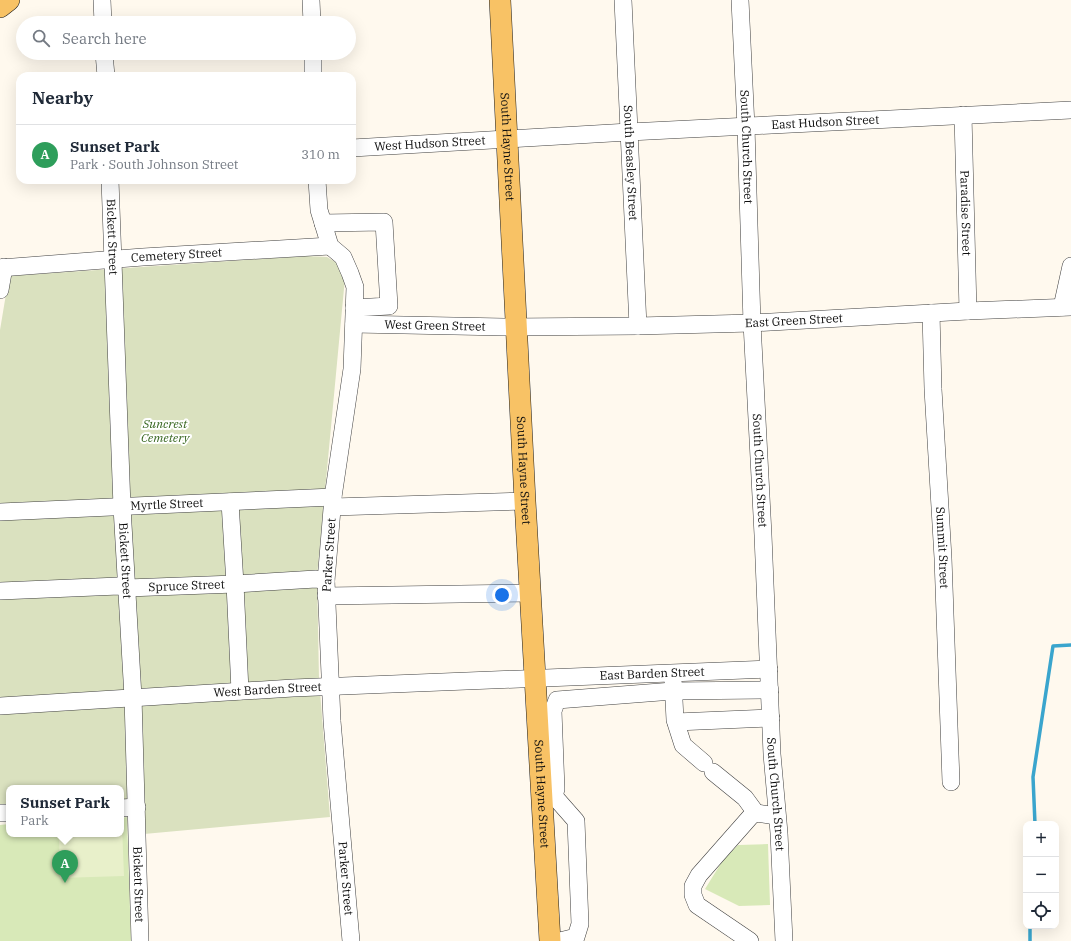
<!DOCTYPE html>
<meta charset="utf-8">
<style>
:root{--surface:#fff;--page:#f2f2f3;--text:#1f2937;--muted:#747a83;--line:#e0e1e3;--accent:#db2777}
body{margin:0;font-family:"IBM Plex Serif",serif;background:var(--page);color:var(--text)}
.controls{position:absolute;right:12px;bottom:12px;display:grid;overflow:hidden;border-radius:8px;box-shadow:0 4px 16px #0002}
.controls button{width:36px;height:36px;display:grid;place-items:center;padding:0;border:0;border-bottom:1px solid var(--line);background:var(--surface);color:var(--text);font:20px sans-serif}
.you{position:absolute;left:502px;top:595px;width:14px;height:14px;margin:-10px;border:3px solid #fff;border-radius:50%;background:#1a73e8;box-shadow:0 0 0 6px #1a73e833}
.badge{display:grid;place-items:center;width:26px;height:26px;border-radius:50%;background:var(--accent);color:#fff;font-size:13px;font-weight:700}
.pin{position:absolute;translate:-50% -33px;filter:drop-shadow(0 1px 2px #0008)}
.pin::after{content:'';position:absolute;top:21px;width:14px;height:12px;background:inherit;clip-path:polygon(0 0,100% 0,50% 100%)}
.popup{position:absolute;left:6px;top:785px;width:118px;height:52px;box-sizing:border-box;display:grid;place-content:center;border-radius:8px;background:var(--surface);filter:drop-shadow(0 1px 3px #0005);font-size:13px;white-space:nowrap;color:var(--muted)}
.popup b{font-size:15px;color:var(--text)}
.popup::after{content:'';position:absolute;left:50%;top:100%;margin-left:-8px;border:8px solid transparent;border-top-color:var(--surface)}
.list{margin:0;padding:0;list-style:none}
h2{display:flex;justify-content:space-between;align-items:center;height:52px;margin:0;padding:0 16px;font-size:17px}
h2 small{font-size:13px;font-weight:400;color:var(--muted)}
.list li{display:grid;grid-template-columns:26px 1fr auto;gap:12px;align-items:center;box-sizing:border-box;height:60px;padding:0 16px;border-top:1px solid var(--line)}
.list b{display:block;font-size:15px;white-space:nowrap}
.list p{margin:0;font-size:13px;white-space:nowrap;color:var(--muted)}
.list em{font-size:13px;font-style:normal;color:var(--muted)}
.icon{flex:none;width:22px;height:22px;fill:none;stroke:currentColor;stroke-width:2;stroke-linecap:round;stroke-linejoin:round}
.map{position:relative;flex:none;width:1071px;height:941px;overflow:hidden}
.search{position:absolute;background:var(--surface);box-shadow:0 4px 16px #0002;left:16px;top:16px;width:340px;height:44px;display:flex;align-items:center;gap:10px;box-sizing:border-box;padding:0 14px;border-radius:22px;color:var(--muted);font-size:15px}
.panel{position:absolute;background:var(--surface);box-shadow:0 4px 16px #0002;left:16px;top:72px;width:340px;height:112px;border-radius:12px}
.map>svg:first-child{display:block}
.green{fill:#d8e9b8}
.cemetery{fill:#dae1bf}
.pitch{fill:#e8f0ca}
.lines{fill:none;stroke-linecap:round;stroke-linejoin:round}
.stream{stroke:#3aa5cd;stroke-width:3.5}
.minor-casing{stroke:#404040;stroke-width:18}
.major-casing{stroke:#1e1e1e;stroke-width:22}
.minor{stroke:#fff;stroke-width:17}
.major{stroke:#f8c265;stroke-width:21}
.labels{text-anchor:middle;stroke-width:4;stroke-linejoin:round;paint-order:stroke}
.street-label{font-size:12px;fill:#0d0d0d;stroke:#fff}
.park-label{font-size:12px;font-style:italic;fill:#35651e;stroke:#fff}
</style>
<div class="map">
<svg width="1071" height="941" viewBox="0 0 1071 941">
<rect width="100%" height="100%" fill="#fff9ee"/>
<g class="green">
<polygon points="127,817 131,941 0,941 0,825 9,824 9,834 121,834 121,818"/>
<polygon points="768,844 770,905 739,906 705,889 723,860 738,845"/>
</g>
<polygon class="cemetery" points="305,256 327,257 337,263 345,278 317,576 319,679 330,817 144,834 121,801 121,788 9,788 9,807 0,808 0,330 9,276"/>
<polygon class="pitch" points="121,826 122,826 124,876 60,878 59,834 121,834"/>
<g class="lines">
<g class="stream">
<polyline points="1035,824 1033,777 1053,646 1071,645"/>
<polyline points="1030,941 1030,926"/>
</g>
<g class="minor-casing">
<g id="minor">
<polyline points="102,0 103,23"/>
<polyline points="311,0 312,23"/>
<path id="s1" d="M623 0 638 326"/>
<path id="s2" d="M740 0 746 127 752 323 763 535 772 754 779 833 784 941"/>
<polyline points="104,53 106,76"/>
<polyline points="313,53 313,76"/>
<path id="s3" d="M963 115 968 311"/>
<path id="s4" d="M352 148 629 132 1071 110"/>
<path id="s5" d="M110 180 122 507 133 697 140 941"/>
<path id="s6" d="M317 180 319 210 330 246 343 257 350 273 355 287 352 369 333 497 326 581 332 721 351 941"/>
<polyline points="323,223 384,222 389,306 354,308"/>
<path id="s7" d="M0 268 143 257 330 246"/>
<polyline points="0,290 4,267"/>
<polyline points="1062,307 1071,266"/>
<path id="s8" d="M931 313 933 389 943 558 951 782"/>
<path id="s9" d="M354 324 504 327 638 326 752 323 968 311 1071 307"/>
<polyline points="230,502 235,584 240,691"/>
<polyline points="333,507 525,501"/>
<path id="s10" d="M0 512 333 497"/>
<path id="s11" d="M0 591 119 586 127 588 235 584 316 579 326 581"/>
<polyline points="326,596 531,593"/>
<polyline points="673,680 675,720 683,745 704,763"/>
<path id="s12" d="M0 706 293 688 769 669"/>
<polyline points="676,722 771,718"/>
<polyline points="713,772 745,798 756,813"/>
<polyline points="542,796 554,796 576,821 580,924 576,937 560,941"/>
<polyline points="554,796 556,789 553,711 557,700 673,691 770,690"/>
<polyline points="121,808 137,807"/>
<polyline points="0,813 9,813"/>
<polyline points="750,941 697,905 693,895 693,886 699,875 751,816 756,813 777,816"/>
</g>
</g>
<g class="major-casing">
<g id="major">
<path id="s13" d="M500 0 525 501 550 941"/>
<polyline points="0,7 9,0"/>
</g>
</g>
<use href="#minor" class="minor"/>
<use href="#major" class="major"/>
</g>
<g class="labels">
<g class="street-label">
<text dy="4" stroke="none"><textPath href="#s4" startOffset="474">East Hudson Street</textPath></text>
<text dy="4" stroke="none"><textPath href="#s4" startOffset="78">West Hudson Street</textPath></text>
<text dy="4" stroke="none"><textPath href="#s13" startOffset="147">South Hayne Street</textPath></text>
<text dy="4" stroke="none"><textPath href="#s2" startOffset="147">South Church Street</textPath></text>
<text dy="4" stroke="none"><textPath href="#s1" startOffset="163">South Beasley Street</textPath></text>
<text dy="4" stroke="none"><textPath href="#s3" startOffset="98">Paradise Street</textPath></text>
<text dy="4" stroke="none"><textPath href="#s5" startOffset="57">Bickett Street</textPath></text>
<text dy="4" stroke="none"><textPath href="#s7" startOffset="177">Cemetery Street</textPath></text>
<text dy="4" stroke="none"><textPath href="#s9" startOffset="440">East Green Street</textPath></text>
<text dy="4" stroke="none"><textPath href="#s9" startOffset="81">West Green Street</textPath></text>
<text dy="4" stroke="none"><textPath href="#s13" startOffset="471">South Hayne Street</textPath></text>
<text dy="4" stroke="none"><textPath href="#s2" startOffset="471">South Church Street</textPath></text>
<text dy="4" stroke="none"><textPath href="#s10" startOffset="167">Myrtle Street</textPath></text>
<text dy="4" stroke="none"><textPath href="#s8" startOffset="235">Summit Street</textPath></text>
<text transform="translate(329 555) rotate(-86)" y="4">Parker Street</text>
<text dy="4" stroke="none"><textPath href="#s5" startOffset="381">Bickett Street</textPath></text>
<text dy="4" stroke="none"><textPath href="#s11" startOffset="187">Spruce Street</textPath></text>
<text dy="4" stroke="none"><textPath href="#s12" startOffset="653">East Barden Street</textPath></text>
<text dy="4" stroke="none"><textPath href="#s12" startOffset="268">West Barden Street</textPath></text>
<text dy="4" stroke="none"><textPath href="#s13" startOffset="795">South Hayne Street</textPath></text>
<text dy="4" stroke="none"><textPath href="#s2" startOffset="795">South Church Street</textPath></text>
<text dy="4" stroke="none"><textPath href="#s6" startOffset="711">Parker Street</textPath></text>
<text dy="4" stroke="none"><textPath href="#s5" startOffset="705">Bickett Street</textPath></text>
</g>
<g class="park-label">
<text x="165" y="428">Suncrest<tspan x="165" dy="14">Cemetery</tspan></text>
</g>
</g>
</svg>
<div class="controls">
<button>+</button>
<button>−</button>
<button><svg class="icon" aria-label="locate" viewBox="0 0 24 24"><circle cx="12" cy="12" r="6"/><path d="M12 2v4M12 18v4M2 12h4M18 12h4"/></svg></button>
</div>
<div class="you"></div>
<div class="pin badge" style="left:65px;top:883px;background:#2e9e5b">A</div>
<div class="popup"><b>Sunset Park</b>Park</div>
<div class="search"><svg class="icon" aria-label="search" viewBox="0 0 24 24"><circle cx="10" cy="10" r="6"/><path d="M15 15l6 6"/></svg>Search here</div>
<section class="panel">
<h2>Nearby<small></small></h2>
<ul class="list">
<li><span class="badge" style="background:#2e9e5b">A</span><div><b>Sunset Park</b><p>Park · South Johnson Street</p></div><em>310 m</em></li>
</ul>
</section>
</div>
